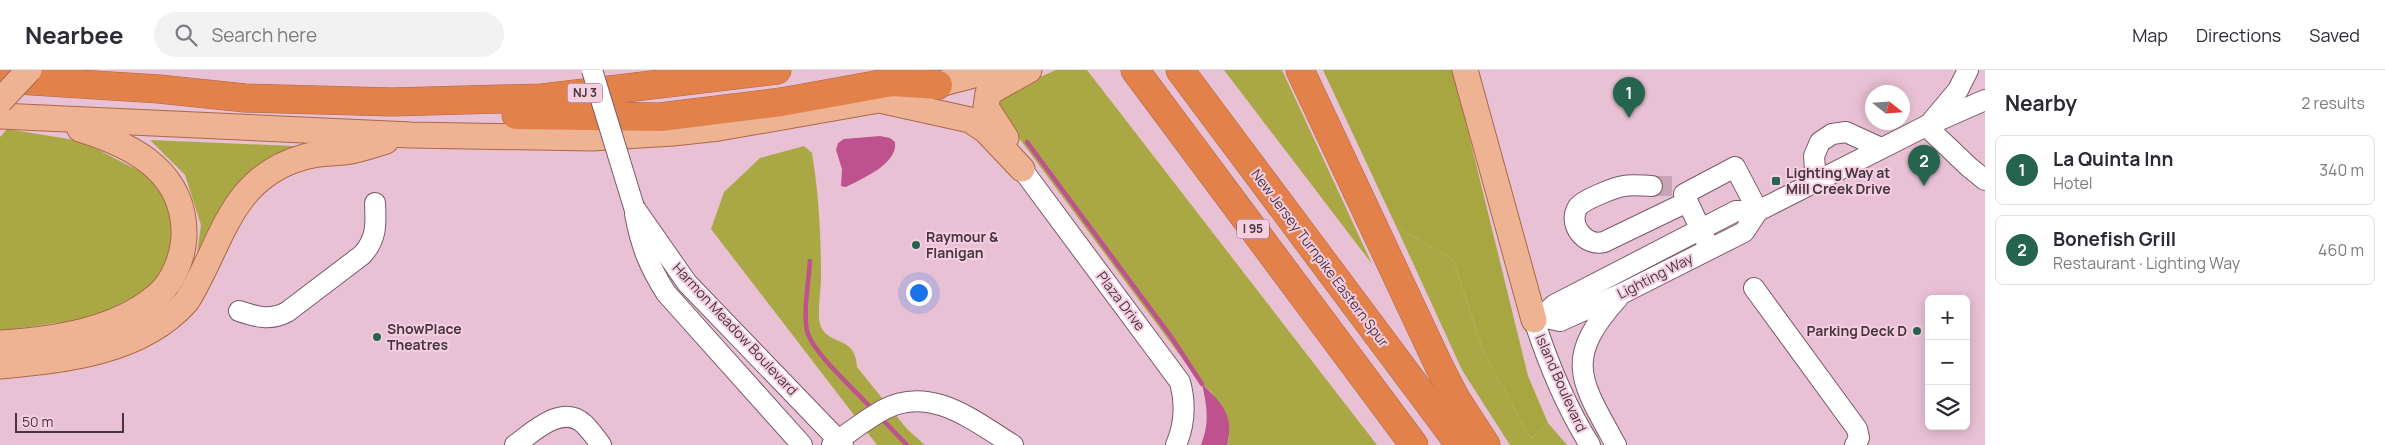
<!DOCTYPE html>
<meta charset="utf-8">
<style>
:root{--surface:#fff;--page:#f2f2f3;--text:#2b2b33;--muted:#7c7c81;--line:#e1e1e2;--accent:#27644f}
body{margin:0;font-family:Manrope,sans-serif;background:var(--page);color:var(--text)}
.controls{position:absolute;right:15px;bottom:15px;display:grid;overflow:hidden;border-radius:8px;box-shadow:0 2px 12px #0003}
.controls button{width:45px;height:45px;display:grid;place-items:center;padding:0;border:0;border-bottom:1px solid var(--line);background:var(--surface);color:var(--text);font:25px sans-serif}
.compass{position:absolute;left:1865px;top:15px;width:45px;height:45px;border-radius:50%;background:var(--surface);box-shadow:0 2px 12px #0003;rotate:107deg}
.scale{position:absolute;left:15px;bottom:12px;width:109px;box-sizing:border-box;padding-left:5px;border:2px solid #46363e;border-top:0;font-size:14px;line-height:18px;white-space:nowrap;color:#46363e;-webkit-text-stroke:4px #f6cee1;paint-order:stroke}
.you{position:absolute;left:918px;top:222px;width:18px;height:18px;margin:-12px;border:4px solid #fff;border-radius:50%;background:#1a73e8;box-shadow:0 0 0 8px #1a73e833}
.badge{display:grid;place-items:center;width:32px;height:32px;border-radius:50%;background:var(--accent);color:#fff;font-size:16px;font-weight:700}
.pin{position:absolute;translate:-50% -41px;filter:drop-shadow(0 1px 2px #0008)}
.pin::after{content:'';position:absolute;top:26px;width:18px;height:15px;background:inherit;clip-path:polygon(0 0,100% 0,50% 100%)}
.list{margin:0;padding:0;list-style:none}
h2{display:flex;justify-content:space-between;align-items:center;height:65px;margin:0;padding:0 20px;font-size:21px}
h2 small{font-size:16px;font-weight:400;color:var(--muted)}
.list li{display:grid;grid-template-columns:32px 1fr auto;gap:15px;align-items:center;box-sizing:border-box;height:70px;margin:0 10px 10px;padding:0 10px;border:1px solid var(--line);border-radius:8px}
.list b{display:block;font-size:19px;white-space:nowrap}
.list p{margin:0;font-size:16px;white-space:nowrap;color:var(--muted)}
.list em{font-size:16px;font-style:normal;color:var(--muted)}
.icon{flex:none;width:28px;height:28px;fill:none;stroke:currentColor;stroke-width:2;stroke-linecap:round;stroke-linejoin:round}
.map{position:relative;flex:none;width:1985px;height:375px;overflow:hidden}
header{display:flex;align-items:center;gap:30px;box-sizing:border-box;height:70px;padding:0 25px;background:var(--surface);border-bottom:1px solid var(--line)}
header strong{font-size:24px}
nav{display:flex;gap:28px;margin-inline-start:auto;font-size:18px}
.search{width:350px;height:45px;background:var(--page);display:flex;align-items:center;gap:12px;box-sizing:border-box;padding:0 18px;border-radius:28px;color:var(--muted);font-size:19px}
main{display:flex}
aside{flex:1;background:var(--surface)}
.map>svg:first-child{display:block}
.green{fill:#aaa844}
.forest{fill:#a8a641}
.water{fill:#bd528e}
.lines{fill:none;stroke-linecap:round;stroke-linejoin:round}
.stream{stroke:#bd528e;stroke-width:4.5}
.minor-tunnel{stroke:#c8a5b6;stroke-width:20;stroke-dasharray:20 10;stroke-linecap:butt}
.minor-casing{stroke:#7b5969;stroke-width:22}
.major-casing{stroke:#ac6746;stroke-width:27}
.highway-casing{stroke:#ac6746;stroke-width:29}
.minor{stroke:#fff;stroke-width:20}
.major{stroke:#eeb393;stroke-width:25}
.highway{stroke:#e3814b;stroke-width:28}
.minor-bridge-casing{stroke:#7b5969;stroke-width:22;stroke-linecap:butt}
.major-bridge-casing{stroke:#ac6746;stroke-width:27;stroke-linecap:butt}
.minor-bridge{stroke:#fff;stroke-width:20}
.major-bridge{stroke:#eeb393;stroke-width:25}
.poi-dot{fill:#27644f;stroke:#f6cee1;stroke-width:2}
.labels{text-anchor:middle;stroke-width:4;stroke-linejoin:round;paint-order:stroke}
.shield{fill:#f6cee1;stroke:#7b646f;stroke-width:1}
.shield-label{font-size:12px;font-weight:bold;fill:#46363e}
.poi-label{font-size:14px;font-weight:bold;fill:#46363e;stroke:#f6cee1;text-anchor:start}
.street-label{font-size:14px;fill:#46363e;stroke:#f6cee1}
</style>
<header>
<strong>Nearbee</strong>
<div class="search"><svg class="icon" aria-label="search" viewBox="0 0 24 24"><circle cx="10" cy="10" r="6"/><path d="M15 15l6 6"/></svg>Search here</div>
<nav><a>Map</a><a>Directions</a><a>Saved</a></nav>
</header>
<main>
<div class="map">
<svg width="1985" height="375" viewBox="0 0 1985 375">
<rect width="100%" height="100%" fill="#e9c1d4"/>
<g class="green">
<polygon points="1056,0 1087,0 1377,375 1227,375 1229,367 1212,323 1199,311 999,41 996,26 1015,14 1040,7"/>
<polygon points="1224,0 1282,0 1372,194"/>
<polygon points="7,59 81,71 153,108 175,147 174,184 147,220 92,248 0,261 0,67"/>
<polygon points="150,70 294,76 251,104 197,183 201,155 185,105"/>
<path d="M804 76 812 83C819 125 821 166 821 208 821 220 817 244 820 254 827 277 856 264 857 297L907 359 925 375H877L711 159 724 122 760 88Z"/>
<polygon points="1396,156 1453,189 1483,280 1531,369 1548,353 1567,375 1510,375 1462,300"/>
</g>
<polygon class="forest" points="1323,0 1453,0 1528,306 1548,353 1531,369 1483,280 1453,189 1396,156"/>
<g class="water">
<path d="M880 66 890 68 895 72C898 94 863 108 846 117L841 116 842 99 836 80 838 73 844 69Z"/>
<path d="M1202 314C1222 333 1235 346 1227 375H1201C1210 352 1207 337 1202 314Z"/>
</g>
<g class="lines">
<g class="stream">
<polyline points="1027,72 1172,268 1202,314"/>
<path d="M810 191C809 208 802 249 808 264 816 286 856 321 873 340"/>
<polyline points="880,347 907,375"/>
</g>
<polyline class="minor-tunnel" points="1652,116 1675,116"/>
<g class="minor-casing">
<g id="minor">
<polyline points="1932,51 1958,20 1968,0"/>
<polyline points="1926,56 1969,97 1985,110"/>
<path d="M1022 99 1180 312C1186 334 1185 354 1176 375"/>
<polyline points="1816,112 1814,86 1820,72 1832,64 1846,62 1881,78"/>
<path d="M1652 116C1643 116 1632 114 1624 116 1615 117 1583 130 1578 137 1567 154 1585 177 1604 172L1687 132"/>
<polyline points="634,137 687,213 843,375"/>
<path d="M635 144C641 176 649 196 666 223L802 375"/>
<polyline points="1706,171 1684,124 1735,97 1758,141"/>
<polyline points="1754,218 1857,359 1859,368 1855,375"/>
<path d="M239 241C257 247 270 251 287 242L362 185C377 169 376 154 375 133"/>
<polyline points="1541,247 1560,251 1623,223 1744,162 1758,141 1926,56 1985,30"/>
<path d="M515 375C532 363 562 333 584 354 590 360 596 368 601 375"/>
<path d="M832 375C848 363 865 350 883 340 930 314 974 351 1013 375"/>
<path d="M1590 375C1566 337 1548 293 1534 250L1541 247 1554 235 1736 141H1758"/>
<path d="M1616 375C1580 310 1563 289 1618 228"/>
</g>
</g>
<g class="major-casing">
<g id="major">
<polyline points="1465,0 1534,250"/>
<polyline points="884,31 970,50 986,61 1022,99"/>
<polyline points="0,46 411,65 592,68 673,63 719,58 879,30 993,0"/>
<polyline points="1006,68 986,37 988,23 1029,0"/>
<path d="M0 273C52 270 117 261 158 225 173 212 183 187 184 167 186 103 135 76 80 59"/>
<path d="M0 296C65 290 141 283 187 231 223 173 229 108 304 87 317 83 331 83 345 82 359 80 373 75 386 71"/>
</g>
</g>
<g class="highway-casing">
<g id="highway">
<polyline points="1135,0 1414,375"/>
<polyline points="1180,0 1460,375"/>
<polyline points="1300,0 1440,298 1455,327 1486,375"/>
<polyline points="0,9 159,19 245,28 392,32 542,28 777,0"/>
<polyline points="516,45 660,47 781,32 892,12 938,15"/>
</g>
</g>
<use href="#minor" class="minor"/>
<use href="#major" class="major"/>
<use href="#highway" class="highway"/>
<g class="minor-bridge-casing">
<polyline id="minor-bridge" points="592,0 634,137"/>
</g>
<g class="major-bridge-casing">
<polyline id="major-bridge" points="0,31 29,0"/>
</g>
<use href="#minor-bridge" class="minor-bridge"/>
<use href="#major-bridge" class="major-bridge"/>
</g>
<g class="poi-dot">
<rect x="1771" y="106" width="10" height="10" rx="2.5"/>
<circle cx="916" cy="175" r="5"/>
<circle cx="1917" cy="261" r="5"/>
<circle cx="377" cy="267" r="5"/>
</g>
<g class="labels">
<g class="shield">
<rect x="567.5" y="13.5" width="35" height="19" rx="4"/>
<rect x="1237" y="149.5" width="32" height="19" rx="4"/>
</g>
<g class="shield-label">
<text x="585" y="27">NJ 3</text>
<text x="1253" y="163">I 95</text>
</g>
<g class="poi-label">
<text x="1786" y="108">Lighting Way at<tspan x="1786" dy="16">Mill Creek Drive</tspan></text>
<text x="926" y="172">Raymour &amp;<tspan x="926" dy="16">Flanigan</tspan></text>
<text x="387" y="264">ShowPlace<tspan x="387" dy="16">Theatres</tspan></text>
<text x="1907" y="266" text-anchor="end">Parking Deck D</text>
</g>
<g class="street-label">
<text transform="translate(1320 188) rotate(53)" y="5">New Jersey Turnpike Eastern Spur</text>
<text transform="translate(1655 206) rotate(-27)" y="5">Lighting Way</text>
<text transform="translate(1121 231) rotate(53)" y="5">Plaza Drive</text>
<text transform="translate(735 259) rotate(47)" y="5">Harmon Meadow Boulevard</text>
<text transform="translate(1561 313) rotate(66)" y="5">Island Boulevard</text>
</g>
</g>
</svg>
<div class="controls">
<button>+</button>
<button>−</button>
<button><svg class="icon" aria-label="layers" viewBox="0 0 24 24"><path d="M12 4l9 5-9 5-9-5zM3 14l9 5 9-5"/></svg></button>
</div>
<svg class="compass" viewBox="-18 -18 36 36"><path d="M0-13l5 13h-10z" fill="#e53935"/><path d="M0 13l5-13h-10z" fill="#7c7c81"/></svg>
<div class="scale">50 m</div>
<div class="you"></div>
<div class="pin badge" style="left:1629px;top:48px">1</div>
<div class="pin badge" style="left:1924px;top:116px">2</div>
</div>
<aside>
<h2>Nearby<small>2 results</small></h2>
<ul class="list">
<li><span class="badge">1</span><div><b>La Quinta Inn</b><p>Hotel</p></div><em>340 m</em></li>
<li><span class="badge">2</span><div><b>Bonefish Grill</b><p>Restaurant · Lighting Way</p></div><em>460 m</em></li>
</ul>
</aside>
</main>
